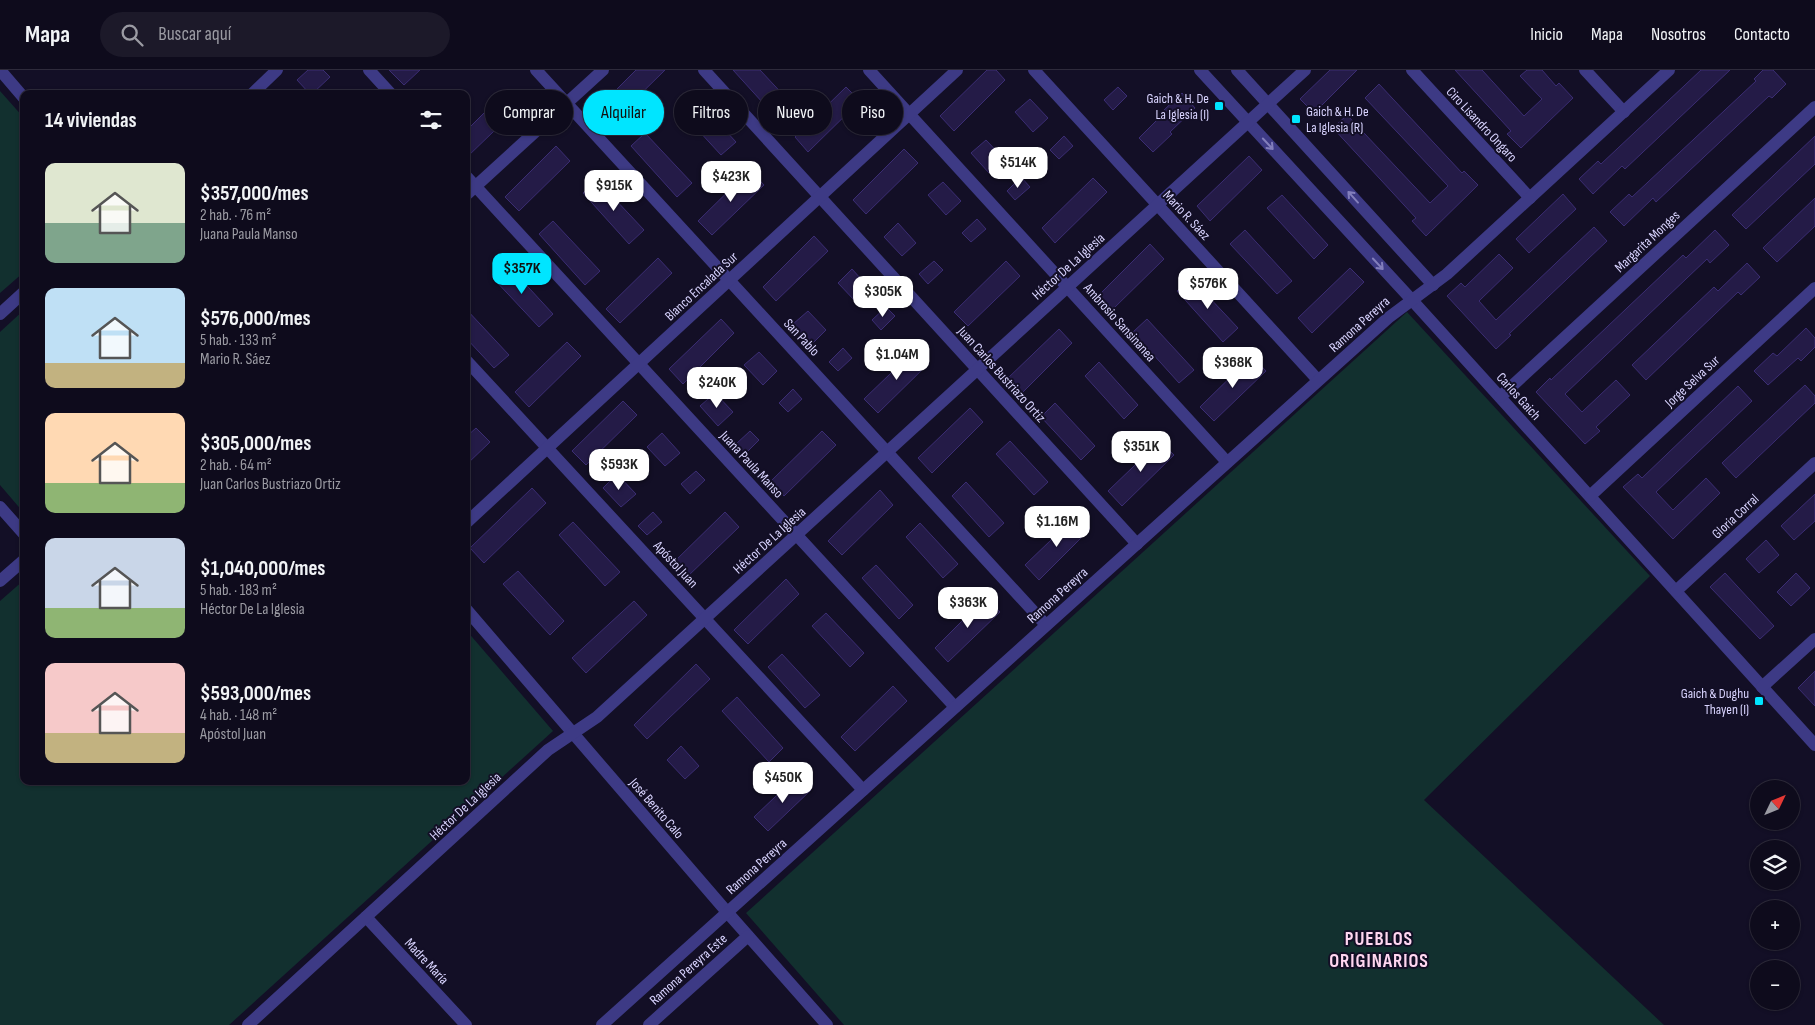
<!DOCTYPE html>
<html lang="es">
<head>
<meta charset="utf-8">
<style>
	body { margin:0; font-family:"Sofia Sans Condensed",sans-serif; background:#1c1929; color:#f1f3f6; height:100vh; display:flex; flex-direction:column; font-size:19px; white-space:nowrap }
	* { box-sizing:border-box; margin:0 }
	p { font-size:16px; color:#9b9ba3 }
	.icon { flex:none; width:28px; height:28px; fill:none; stroke:currentColor; stroke-width:2; stroke-linecap:round; stroke-linejoin:round }
	.map { position:relative; flex:1; overflow:hidden }
	.panel { position:absolute; left:20px; top:20px; width:450px; height:695px; display:flex; flex-direction:column; background:#0e0b1c; border-radius:10px; box-shadow:0 1px 4px #0004,0 0 0 1px #2e2b3b }
	.panel>* { flex:none }
	.banner { position:absolute; left:485px; top:20px; width:475px; height:45px; display:flex; gap:10px }
	.needle { width:32px; rotate:47deg }
	.tools { position:absolute; left:1750px; top:710px; display:grid; gap:10px }
	.tools a { display:grid; place-items:center; width:50px; height:50px; border-radius:50%; background:#0e0b1c; box-shadow:0 1px 4px #0004,0 0 0 1px #2e2b3b; font-size:25px }
	.price { position:absolute; translate:-50% -42px; padding:0 11px; border-radius:10px; background:#fff; color:#222; font-size:16px; line-height:32px; filter:drop-shadow(0 1px 2px #0008) }
	.price::after { content:''; position:absolute; left:50%; top:30px; width:15px; height:11px; margin-left:-8px; background:inherit; clip-path:polygon(0 0,100% 0,50% 100%) }
	.price.on { background:#00e5ff; color:#111 }
	ul { padding:0; list-style:none }
	li { display:flex; align-items:center; gap:15px; height:125px; padding:0 25px }
	li span { display:grid; place-items:center; flex:none; width:140px; height:100px; border-radius:10px; color:#555 }
	li>.icon { margin-inline-start:auto }
	span .icon { width:60px; height:60px; fill:#fffc; stroke-width:1 }
	li b { font-size:21px }
	h2 { display:flex; justify-content:space-between; align-items:center; height:60px; padding:0 25px; font-size:21px }
	.tag { padding:0 18px; border-radius:22px; background:#0e0b1c; box-shadow:0 1px 4px #0004,0 0 0 1px #2e2b3b; font-size:18px; line-height:45px }
	.tag.on { background:#00e5ff; color:#111 }
	header { display:flex; align-items:center; gap:30px; box-sizing:border-box; height:70px; padding:0 25px; background:#0e0b1c; border-bottom:1px solid #2e2b3b }
	header strong { font-size:24px }
	nav { display:flex; gap:28px; margin-inline-start:auto; font-size:18px }
	.search { width:350px; height:45px; background:#1c1929; display:flex; align-items:center; gap:12px; box-sizing:border-box; padding:0 18px; border-radius:28px; color:#9b9ba3; font-size:19px }
	.map>svg:first-child { display:block }
</style>
</head>
<body>
<header>
<strong>Mapa</strong>
<div class="search"><svg class="icon" aria-label="search" viewBox="0 0 24 24"><circle cx="10" cy="10" r="6"/><path d="M15 15l6 6"/></svg>Buscar aquí</div>
<nav><a>Inicio</a><a>Mapa</a><a>Nosotros</a><a>Contacto</a></nav>
</header>
<div class="map">
<svg width="1815" height="955" viewBox="0 0 1815 955">
	<rect width="100%" height="100%" fill="#130f26"/>
	<g fill="#12302f">
		<path d="M0 21 24 48V202L0 223Z"/>
		<path d="M24 240V443L0 415V262Z"/>
		<path d="M1407 242 1650 506 1424 730 1664 955H844L746 843Z"/>
		<path d="M24 510V711H466V560L553 661 229 955H0V531Z"/>
	</g>
	<g fill="#241b47" stroke="#3b2d73">
		<path d="M308 0H323L330 7 312 24H310L297 10Z"/>
		<path d="M389 0H420L404 15Z"/>
		<path d="M636 0H665L611 53 597 39Z"/>
		<path d="M733 0H760L788 30 773 44Z"/>
		<path d="M987 0H996L1005 10 954 61 940 46Z"/>
		<path d="M1330 0H1357L1314 43 1300 29Z"/>
		<path d="M1455 0H1482L1524 46 1542 29 1520 6 1527 0H1542L1556 16 1559 13 1573 28 1521 78 1507 64 1511 61Z"/>
		<path d="M1701 0H1730L1625 99 1622 96 1593 124 1579 109 1598 91 1601 94Z"/>
		<path d="M1763 0H1773L1786 14 1772 28 1769 26 1656 132 1653 128 1624 156 1610 142 1629 124 1632 127 1756 11 1754 9Z"/>
		<path d="M1379 14 1462 103 1464 101 1478 115 1426 166 1412 151 1416 148 1333 58 1347 45 1430 133 1448 116 1365 28Z"/>
		<path d="M846 17 860 31 808 82 795 67Z"/>
		<path d="M1118 17 1127 26 1113 40 1104 30Z"/>
		<path d="M507 20 521 35 466 88V61Z"/>
		<path d="M689 21 736 72 721 85 675 35Z"/>
		<path d="M1182 23 1195 38 1170 62 1172 64 1153 82 1139 68 1164 43 1163 41Z"/>
		<path d="M1030 29 1048 48 1033 62 1015 42Z"/>
		<path d="M645 63 692 113 677 127 631 76Z"/>
		<path d="M1064 66 1073 76 1059 89 1050 80Z"/>
		<path d="M1815 66V94L1746 159 1732 145Z"/>
		<path d="M986 70 1004 89 989 103 971 83Z"/>
		<path d="M556 76 570 91 519 141 505 127Z"/>
		<path d="M904 79 918 93 866 144 853 130Z"/>
		<path d="M1249 86 1262 100 1210 151 1197 136Z"/>
		<path d="M750 100 764 115 712 165 698 151Z"/>
		<path d="M1021 107 1030 117 1015 130 1007 121Z"/>
		<path d="M1093 108 1107 122 1055 173 1042 158Z"/>
		<path d="M597 110 644 160 629 174 583 123Z"/>
		<path d="M943 112 961 131 946 145 928 125Z"/>
		<path d="M1563 124 1576 139 1529 183 1516 169Z"/>
		<path d="M1282 125 1328 175 1314 189 1267 138Z"/>
		<path d="M1815 128V156L1777 192 1763 178Z"/>
		<path d="M977 149 986 159 971 172 962 163Z"/>
		<path d="M553 151 600 201 585 215 539 164Z"/>
		<path d="M898 153 916 173 902 186 884 167Z"/>
		<path d="M1594 157 1607 171 1509 264 1511 265 1496 279 1447 226 1461 213 1465 217 1499 184 1513 198 1479 231 1496 250Z"/>
		<path d="M1245 160 1292 211 1277 224 1230 174Z"/>
		<path d="M1715 160 1729 175 1710 193 1707 189 1565 324 1582 342 1616 310 1630 325 1596 357 1600 361 1585 374 1536 322 1550 308 1551 310 1683 185 1686 188Z"/>
		<path d="M814 166 828 181 776 231 763 217Z"/>
		<path d="M1150 174 1164 189 1113 239 1099 225Z"/>
		<path d="M658 188 672 203 620 253 606 239Z"/>
		<path d="M934 191 943 200 928 214 919 204Z"/>
		<path d="M1006 191 1020 206 968 256 954 242Z"/>
		<path d="M506 193 553 244 539 257 492 207Z"/>
		<path d="M1747 193 1760 207 1741 225 1738 222 1646 310 1632 295 1714 217 1718 221Z"/>
		<path d="M1350 198 1364 212 1312 263 1298 248Z"/>
		<path d="M852 199 870 219 856 232 838 213Z"/>
		<path d="M1191 208 1238 258 1223 272 1177 221Z"/>
		<path d="M886 237 895 246 881 260 872 250Z"/>
		<path d="M466 239 509 285 494 298 466 268Z"/>
		<path d="M808 241 826 260 812 274 793 254Z"/>
		<path d="M721 249 734 263 683 314 669 299Z"/>
		<path d="M1147 249 1194 300 1179 313 1133 262Z"/>
		<path d="M1806 258 1815 268V277L1801 291 1798 288 1768 315 1754 301 1773 283 1777 286Z"/>
		<path d="M1059 259 1072 273 1021 324 1007 309Z"/>
		<path d="M567 272 581 286 529 337 515 322Z"/>
		<path d="M843 278 852 288 838 301 829 292Z"/>
		<path d="M916 279 929 293 878 343 864 329Z"/>
		<path d="M759 282 777 301 763 315 744 295Z"/>
		<path d="M1252 286 1266 301 1214 351 1200 337Z"/>
		<path d="M1099 292 1138 335 1124 349 1085 306Z"/>
		<path d="M1805 315 1815 326V333L1736 408 1722 393Z"/>
		<path d="M1738 316 1752 331 1656 422 1673 440 1706 408 1720 423 1673 469 1623 417 1638 404 1642 408Z"/>
		<path d="M793 319 802 329 788 342 779 333Z"/>
		<path d="M715 323 733 342 718 356 700 336Z"/>
		<path d="M623 331 637 345 586 395 572 381Z"/>
		<path d="M1055 333 1095 376 1081 390 1041 347Z"/>
		<path d="M970 338 983 352 932 403 918 388Z"/>
		<path d="M476 358 490 372 466 395V367Z"/>
		<path d="M750 361 759 370 745 384 736 374Z"/>
		<path d="M822 361 836 375 784 426 771 411Z"/>
		<path d="M662 363 680 383 665 396 647 377Z"/>
		<path d="M1010 371 1048 412 1034 425 996 384Z"/>
		<path d="M1160 371 1174 385 1122 436 1108 421Z"/>
		<path d="M696 401 705 410 690 424 681 414Z"/>
		<path d="M617 404 636 424 621 437 603 418Z"/>
		<path d="M966 412 1004 453 989 467 952 426Z"/>
		<path d="M532 418 546 433 484 493 470 478Z"/>
		<path d="M880 420 893 435 842 485 828 471Z"/>
		<path d="M1815 424V451L1794 470 1781 456Z"/>
		<path d="M653 442 662 452 647 465 638 456Z"/>
		<path d="M725 442 739 457 687 507 673 493Z"/>
		<path d="M1077 445 1090 459 1039 510 1025 495Z"/>
		<path d="M573 452 620 502 605 516 559 465Z"/>
		<path d="M920 453 958 494 943 508 906 467Z"/>
		<path d="M1766 470 1779 485 1759 503 1746 489Z"/>
		<path d="M876 495 913 535 899 549 862 508Z"/>
		<path d="M518 501 564 551 550 565 503 514Z"/>
		<path d="M1725 503 1774 556 1760 569 1710 517Z"/>
		<path d="M1796 503 1810 518 1791 536 1777 522Z"/>
		<path d="M786 509 799 524 748 574 734 560Z"/>
		<path d="M986 527 1000 542 948 592 935 578Z"/>
		<path d="M634 531 647 545 586 603 572 588Z"/>
		<path d="M826 543 864 583 850 597 812 556Z"/>
		<path d="M782 584 820 625 805 638 768 597Z"/>
		<path d="M696 594 710 609 647 669 634 655Z"/>
		<path d="M1815 601V636L1798 618Z"/>
		<path d="M893 616 907 631 855 681 841 667Z"/>
		<path d="M737 627 783 678 769 692 722 641Z"/>
		<path d="M681 676 699 696 685 709 667 690Z"/>
		<path d="M797 706 811 720 768 761 754 747Z"/>
	</g>
	<g fill="none" stroke-linecap="round" stroke-linejoin="round">
		<g stroke="#3d3a85" stroke-width="12">
			<path d="M0 0 24 28"/>
			<path d="M369 0 391 24"/>
			<path d="M536 0 1046 555"/>
			<path d="M704 0 1137 474"/>
			<path d="M869 0 1227 392"/>
			<path d="M1034 0 1318 310"/>
			<path d="M1200 0 1411 229 1815 675"/>
			<path d="M1237 0 1433 215"/>
			<path d="M1412 0 1530 128"/>
			<path d="M1585 0 1624 42"/>
			<path d="M252 24 277 0"/>
			<path d="M466 106 955 637"/>
			<path d="M466 125 603 0"/>
			<path d="M0 244 24 222"/>
			<path d="M466 290 863 720"/>
			<path d="M1500 327 1815 37"/>
			<path d="M1590 426 1815 218"/>
			<path d="M0 437 24 464"/>
			<path d="M466 453 957 0"/>
			<path d="M0 511 24 490"/>
			<path d="M1676 521 1815 393"/>
			<path d="M466 539 727 842 827 955"/>
			<path d="M1762 617 1815 569"/>
			<path d="M366 847 466 955"/>
			<path d="M248 955 548 680 597 647 1305 0"/>
			<path d="M602 955 1388 248 1447 204 1669 0"/>
			<path d="M649 955 748 866"/>
		</g>
	</g>
	<defs><path id="oneway-shaft" d="M-6 0H5M1.5-3L5.5 0L1.5 3" fill="none" stroke-width="1.6" stroke-linecap="round" stroke-linejoin="round" transform="scale(1.25)"/></defs>
	<g stroke="#837fbc">
		<use href="#oneway-shaft" transform="translate(1268 74) rotate(47)"/>
		<use href="#oneway-shaft" transform="translate(1353 127) rotate(-132)"/>
		<use href="#oneway-shaft" transform="translate(1378 194) rotate(47)"/>
	</g>
	<g fill="#00e5ff" stroke="#130f26" stroke-width="2">
		<rect x="1214" y="31" width="10" height="10" rx="2.5"/>
		<rect x="1291" y="44" width="10" height="10" rx="2.5"/>
		<rect x="1754" y="626" width="10" height="10" rx="2.5"/>
	</g>
	<g text-anchor="middle" stroke-width="4" stroke-linejoin="round" paint-order="stroke">
		<g font-size="14" fill="#d9d4ff" stroke="#130f26" text-anchor="end">
			<text x="1209" y="33">Gaich &amp; H. De<tspan x="1209" dy="16">La Iglesia (I)</tspan></text>
			<text x="1306" y="46" text-anchor="start">Gaich &amp; H. De<tspan x="1306" dy="16">La Iglesia (R)</tspan></text>
			<text x="1749" y="628">Gaich &amp; Dughu<tspan x="1749" dy="16">Thayen (I)</tspan></text>
		</g>
		<g font-size="14" fill="#d9d4ff" stroke="#130f26">
			<text transform="translate(1482 54) rotate(47)" y="5">Ciro Lisandro Ongaro</text>
			<text transform="translate(1187 145) rotate(47)" y="5">Mario R. Sáez</text>
			<text transform="translate(1647 171) rotate(-43)" y="5">Margarita Monges</text>
			<text transform="translate(1068 196) rotate(-42)" y="5">Héctor De La Iglesia</text>
			<text transform="translate(701 216) rotate(-43)" y="5">Blanco Encalada Sur</text>
			<text transform="translate(1120 252) rotate(48)" y="5">Ambrosio Sansinanea</text>
			<text transform="translate(1359 254) rotate(-42)" y="5">Ramona Pereyra</text>
			<text transform="translate(802 267) rotate(47)" y="5">San Pablo</text>
			<text transform="translate(1002 304) rotate(48)" y="5">Juan Carlos Bustriazo Ortiz</text>
			<text transform="translate(1692 311) rotate(-43)" y="5">Jorge Selva Sur</text>
			<text transform="translate(1519 326) rotate(48)" y="5">Carlos Gaich</text>
			<text transform="translate(752 394) rotate(47)" y="5">Juana Paula Manso</text>
			<text transform="translate(1735 446) rotate(-43)" y="5">Gloria Corral</text>
			<text transform="translate(769 470) rotate(-42)" y="5">Héctor De La Iglesia</text>
			<text transform="translate(676 494) rotate(47)" y="5">Apóstol Juan</text>
			<text transform="translate(1057 525) rotate(-42)" y="5">Ramona Pereyra</text>
			<text transform="translate(465 736) rotate(-43)" y="5">Héctor De La Iglesia</text>
			<text transform="translate(657 738) rotate(49)" y="5">José Benito Calo</text>
			<text transform="translate(756 796) rotate(-42)" y="5">Ramona Pereyra</text>
			<text transform="translate(427 891) rotate(47)" y="5">Madre María</text>
			<text transform="translate(688 899) rotate(-42)" y="5">Ramona Pereyra Este</text>
		</g>
		<g font-size="19" font-weight="bold" letter-spacing="1" fill="#ffd6f0" stroke="#130f26">
			<text x="1379" y="875">PUEBLOS<tspan x="1379" dy="22">ORIGINARIOS</tspan></text>
		</g>
	</g>
</svg>
<div class="tools">
<a><svg class="needle" viewBox="-14 -14 28 28"><path d="M0-13l5 13h-10z" fill="#e53935"/><path d="M0 13l5-13h-10z" fill="#9b9ba3"/></svg></a>
<a><svg class="icon" aria-label="layers" viewBox="0 0 24 24"><path d="M12 4l9 5-9 5-9-5zM3 14l9 5 9-5"/></svg></a>
<a>+</a>
<a>−</a>
</div>
<b class="price" style="left:1018px;top:119px">$514K</b>
<b class="price" style="left:731px;top:133px">$423K</b>
<b class="price" style="left:614px;top:142px">$915K</b>
<b class="price on" style="left:522px;top:225px">$357K</b>
<b class="price" style="left:1208px;top:240px">$576K</b>
<b class="price" style="left:883px;top:248px">$305K</b>
<b class="price" style="left:897px;top:311px">$1.04M</b>
<b class="price" style="left:1233px;top:319px">$368K</b>
<b class="price" style="left:717px;top:339px">$240K</b>
<b class="price" style="left:1141px;top:403px">$351K</b>
<b class="price" style="left:619px;top:421px">$593K</b>
<b class="price" style="left:1057px;top:478px">$1.16M</b>
<b class="price" style="left:968px;top:559px">$363K</b>
<b class="price" style="left:783px;top:734px">$450K</b>
<div class="banner">
<a class="tag">Comprar</a>
<a class="tag on">Alquilar</a>
<a class="tag">Filtros</a>
<a class="tag">Nuevo</a>
<a class="tag">Piso</a>
</div>
<section class="panel">
<h2>14 viviendas<svg class="icon" aria-label="filters" viewBox="0 0 24 24"><path d="M4 7h16M4 17h16"/><circle cx="9" cy="7" r="2"/><circle cx="15" cy="17" r="2"/></svg></h2>
<ul>
<li><span style="background:linear-gradient(#dfe7d0 60%,#7fa58c 0)"><svg class="icon" aria-label="home" viewBox="0 0 24 24"><path d="M3 11l9-7 9 7M6 9v11h12V9"/></svg></span><div><b>$357,000/mes</b><p>2 hab. · 76 m²</p><p>Juana Paula Manso</p></div></li>
<li><span style="background:linear-gradient(#bfe0f5 75%,#c2b280 0)"><svg class="icon" aria-label="home" viewBox="0 0 24 24"><path d="M3 11l9-7 9 7M6 9v11h12V9"/></svg></span><div><b>$576,000/mes</b><p>5 hab. · 133 m²</p><p>Mario R. Sáez</p></div></li>
<li><span style="background:linear-gradient(#ffd9b3 70%,#8fb573 0)"><svg class="icon" aria-label="home" viewBox="0 0 24 24"><path d="M3 11l9-7 9 7M6 9v11h12V9"/></svg></span><div><b>$305,000/mes</b><p>2 hab. · 64 m²</p><p>Juan Carlos Bustriazo Ortiz</p></div></li>
<li><span style="background:linear-gradient(#c9d6e8 70%,#8fb573 0)"><svg class="icon" aria-label="home" viewBox="0 0 24 24"><path d="M3 11l9-7 9 7M6 9v11h12V9"/></svg></span><div><b>$1,040,000/mes</b><p>5 hab. · 183 m²</p><p>Héctor De La Iglesia</p></div></li>
<li><span style="background:linear-gradient(#f6c9c9 70%,#c2b280 0)"><svg class="icon" aria-label="home" viewBox="0 0 24 24"><path d="M3 11l9-7 9 7M6 9v11h12V9"/></svg></span><div><b>$593,000/mes</b><p>4 hab. · 148 m²</p><p>Apóstol Juan</p></div></li>
</ul>
</section>
</div>
</body>
</html>
